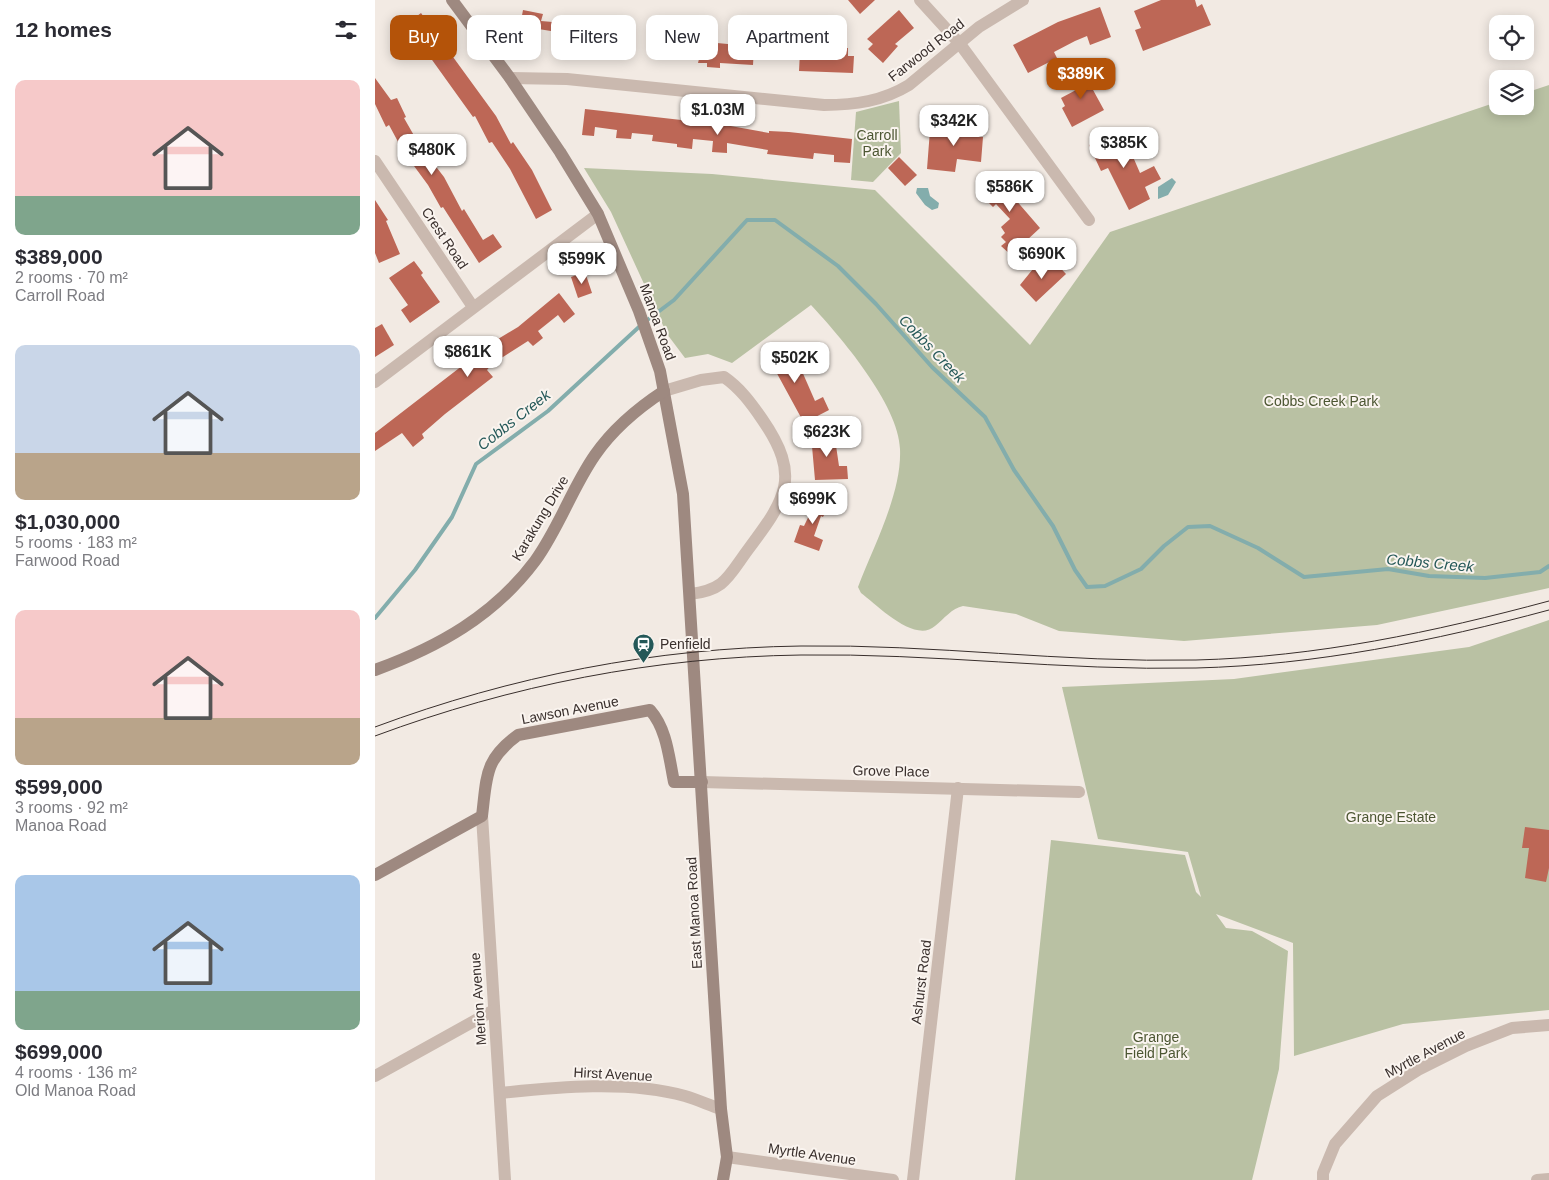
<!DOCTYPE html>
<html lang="en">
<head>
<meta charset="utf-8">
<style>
	body { margin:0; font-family:Arial,sans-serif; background:#f2f2f3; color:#2b2b33; height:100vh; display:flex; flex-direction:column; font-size:19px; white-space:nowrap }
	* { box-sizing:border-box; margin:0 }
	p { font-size:16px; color:#7c7c81 }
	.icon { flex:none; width:28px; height:28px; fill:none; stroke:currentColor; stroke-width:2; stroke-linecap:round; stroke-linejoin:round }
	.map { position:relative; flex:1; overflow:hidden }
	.sheet { display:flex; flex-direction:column; background:#fff; width:375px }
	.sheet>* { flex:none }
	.hud { position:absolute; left:15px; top:15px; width:475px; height:45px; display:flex; gap:10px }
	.buttons { position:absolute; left:1114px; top:15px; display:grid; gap:10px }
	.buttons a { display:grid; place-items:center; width:45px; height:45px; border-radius:10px; background:#fff; box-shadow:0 2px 12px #0003; font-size:25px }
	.price { position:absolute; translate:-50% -42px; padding:0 11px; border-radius:10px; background:#fff; color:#222; font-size:16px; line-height:32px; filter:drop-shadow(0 1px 2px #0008) }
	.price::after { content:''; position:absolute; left:50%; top:30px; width:15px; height:11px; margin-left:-8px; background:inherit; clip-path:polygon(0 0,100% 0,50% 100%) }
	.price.selected { background:#b45309; color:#fff }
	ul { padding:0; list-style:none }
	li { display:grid; align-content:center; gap:10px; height:265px; padding:0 15px }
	li span { display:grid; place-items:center; height:155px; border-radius:10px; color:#555 }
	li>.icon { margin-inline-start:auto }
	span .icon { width:90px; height:90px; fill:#fffc; stroke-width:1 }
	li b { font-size:21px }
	h2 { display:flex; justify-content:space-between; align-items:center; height:60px; padding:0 15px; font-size:21px }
	.tag { padding:0 18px; border-radius:10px; background:#fff; box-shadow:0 2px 12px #0003; font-size:18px; line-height:45px }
	.tag.selected { background:#b45309; color:#fff }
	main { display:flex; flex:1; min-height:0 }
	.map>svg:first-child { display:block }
</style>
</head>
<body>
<main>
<section class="sheet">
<h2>12 homes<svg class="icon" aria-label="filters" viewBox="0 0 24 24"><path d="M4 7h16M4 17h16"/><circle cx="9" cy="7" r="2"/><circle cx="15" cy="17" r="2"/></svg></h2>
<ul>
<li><span style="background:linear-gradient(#f6c9c9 75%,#7fa58c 0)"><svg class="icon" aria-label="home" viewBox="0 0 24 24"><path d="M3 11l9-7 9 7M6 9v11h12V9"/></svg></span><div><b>$389,000</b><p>2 rooms · 70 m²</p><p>Carroll Road</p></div></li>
<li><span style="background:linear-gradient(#c9d6e8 70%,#b9a48a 0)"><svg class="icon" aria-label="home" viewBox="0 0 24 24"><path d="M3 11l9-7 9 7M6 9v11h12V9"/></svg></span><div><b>$1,030,000</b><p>5 rooms · 183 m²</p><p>Farwood Road</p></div></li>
<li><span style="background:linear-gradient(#f6c9c9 70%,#b9a48a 0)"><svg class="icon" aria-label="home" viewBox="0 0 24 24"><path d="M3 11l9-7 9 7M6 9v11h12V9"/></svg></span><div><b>$599,000</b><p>3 rooms · 92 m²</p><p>Manoa Road</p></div></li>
<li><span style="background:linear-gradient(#a9c7e8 75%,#7fa58c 0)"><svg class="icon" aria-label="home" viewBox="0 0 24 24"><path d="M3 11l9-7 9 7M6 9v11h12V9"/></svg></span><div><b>$699,000</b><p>4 rooms · 136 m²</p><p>Old Manoa Road</p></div></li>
</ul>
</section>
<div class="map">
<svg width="1174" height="1180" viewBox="0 0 1174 1180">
	<rect width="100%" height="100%" fill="#f2eae3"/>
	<g fill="#b9c1a3">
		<path d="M1174 85V588L1002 625 809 641 684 631 641 614 588 606C577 608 569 619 560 626 540 644 502 605 486 593L483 587C499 545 527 493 525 449 524 405 465 336 436 305L357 363 333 354 310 358 292 334 236 212 209 168 337 174 500 190 655 345 735 232 1122 102V106H1150V93Z"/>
		<path d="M524 101 526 153 498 182 476 180 481 112Z"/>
		<path d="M1174 620V1010L1028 1024 919 1056 918 943 841 914 851 928 877 931 913 951 904 1069 877 1180H640L676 840 810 855 821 892 826 897 813 852 723 839 687 687 859 679 1094 647Z"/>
	</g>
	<g fill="#83adac">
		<path d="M797 178 801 182 793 195 783 199V187Z"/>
		<path d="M542 188H553L555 196 564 203 563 208 557 210 550 205 541 193Z"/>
	</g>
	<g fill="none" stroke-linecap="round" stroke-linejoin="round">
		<g stroke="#83adac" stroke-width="4">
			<path d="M271 321 299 300 372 220H400L463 266 501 304 557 367 610 417 639 470 678 526 700 570 712 587 730 586 766 569 789 546 813 527 835 526 883 548 929 577 1013 569 1054 576 1110 578 1165 572 1174 566"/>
			<path d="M0 618 40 570 77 517 101 464 173 411 265 326"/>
		</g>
	</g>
	<g fill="#bd6756">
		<path d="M473 0H500L485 14Z"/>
		<path d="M786 0H820L822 7 827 4 836 25 768 51 760 30 766 28 759 11Z"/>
		<path d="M725 7 736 37 715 45 712 36 700 41 679 52 682 58 653 73 638 45 683 22Z"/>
		<path d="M148 10 168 14 166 21 201 24 199 45 181 43 182 32 145 26Z"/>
		<path d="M524 10 539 28 520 44 523 46 508 63 493 49 498 44 492 39Z"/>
		<path d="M46 13 121 116 136 144 138 142 157 170 177 210 161 219 135 169 117 142 114 143 100 116 98 117 42 39 35 43 25 29Z"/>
		<path d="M223 20 244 22 242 50 221 48Z"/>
		<path d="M295 26 313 28 311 40 363 45 364 28 380 29 378 65 345 63V68L332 67V63H323L324 59 288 56 289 51 278 50 279 33 294 34Z"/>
		<path d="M431 44H447V47L473 48V56H479L478 73 424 71 425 52 431 53Z"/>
		<path d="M706 68 729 110 697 127 687 108 690 106 686 98 701 90 694 75Z"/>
		<path d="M0 78 16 100 22 98 31 117 29 118 45 146 69 177 87 211 89 209 108 240 118 234 127 247 104 263 68 207 66 208 53 185 28 151 14 125 11 127 0 104Z"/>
		<path d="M210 109 350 125 394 133V131L414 132 477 139 475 163 459 162V155L439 153 438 159 392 154 393 150 352 143V153L337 152 338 141 318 139 317 149 302 147V144L277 141 278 135 257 133 256 139 241 138 242 130 220 127 219 136 207 135Z"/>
		<path d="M578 116H595L596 136 608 137 606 162 582 159 580 172 552 169 555 130 582 135Z"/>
		<path d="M746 129 765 173 779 166 786 179 770 187 775 199 754 210 733 168 726 171 714 145Z"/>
		<path d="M524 157 542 175 530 186 513 168Z"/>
		<path d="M625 172 643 195 639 198 665 228 636 255 626 246 631 242 626 237 630 233 626 227 635 219 621 204 618 207 603 192Z"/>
		<path d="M0 200 13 220 11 221 25 254 4 263 0 253Z"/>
		<path d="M678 260 691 274 661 302 645 285 662 264 667 270Z"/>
		<path d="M39 261 48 273 46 275 65 302 35 323 26 310 33 305 14 278Z"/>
		<path d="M210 272 217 293 203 298 196 277Z"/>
		<path d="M184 293 200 314 189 323 183 315 163 331 168 338 158 346 153 341 117 364 112 370 118 377 70 414 47 434 49 438 38 447 27 433 0 451V433L118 342 143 327Z"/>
		<path d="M7 324 19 345 0 357V328Z"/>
		<path d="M408 344 426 369 440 401 448 397 454 410 429 423 399 368 395 370 387 358Z"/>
		<path d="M459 432 464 466H472L473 479 440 480 436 435Z"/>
		<path d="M444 495 456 501 448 517 446 516 439 536 448 540 444 551 419 542 425 525 429 526Z"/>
		<path d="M1150 827 1174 830V868L1171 882 1150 878 1154 848H1147Z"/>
	</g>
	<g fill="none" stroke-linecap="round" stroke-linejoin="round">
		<g stroke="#cab9af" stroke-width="12">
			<path d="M545 0 585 44 714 220"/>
			<path d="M135 78 192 79 449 105C480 105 508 101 534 85L604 27 648 0"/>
			<path d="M0 161 98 307"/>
			<path d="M0 382 223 214"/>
			<path d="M289 391 326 380 349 377C365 388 376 403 387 419 427 477 411 499 372 551 353 577 350 590 315 594"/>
			<path d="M327 782 704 792"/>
			<path d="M107 816 130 1180"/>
			<path d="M0 1076 119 1010"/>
			<path d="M125 1093C182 1087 254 1080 310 1096 323 1100 334 1105 346 1109"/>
			<path d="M352 1157 518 1180"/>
			<path d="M538 1180 583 788"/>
			<path d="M948 1180V1173L960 1144 1002 1096 1043 1070 1091 1046 1137 1028 1174 1025"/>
			<path d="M1162 1180 1174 1179"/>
		</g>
		<g stroke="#9e8980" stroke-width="12">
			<path d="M77 0 135 78 185 152 223 214 264 311 285 371 308 494 346 1109 352 1157 348 1180"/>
			<path d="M0 670C63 647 119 616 160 561 184 528 197 488 220 455 238 429 263 408 289 391"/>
			<path d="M0 875 107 816C112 776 109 760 143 735L275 710C292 729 294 758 299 782H327"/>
		</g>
		<g stroke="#392f2c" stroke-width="1">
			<path d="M0 727C137 676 280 648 426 646 558 644 689 663 821 660 941 657 1059 632 1174 601"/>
			<path d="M0 736C137 685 280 657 426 655 558 653 689 671 821 668 941 665 1059 641 1174 610"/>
		</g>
	</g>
	<defs>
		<symbol id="station-pin" viewBox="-11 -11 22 30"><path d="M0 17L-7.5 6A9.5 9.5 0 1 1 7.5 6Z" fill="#245858" stroke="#faf4ef"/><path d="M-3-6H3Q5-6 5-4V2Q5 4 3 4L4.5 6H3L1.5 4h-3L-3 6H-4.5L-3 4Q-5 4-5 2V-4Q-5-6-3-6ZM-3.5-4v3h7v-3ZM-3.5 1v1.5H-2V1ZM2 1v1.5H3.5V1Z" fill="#fff"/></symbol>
	</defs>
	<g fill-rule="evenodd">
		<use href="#station-pin" x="256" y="632" width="25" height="34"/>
	</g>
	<g text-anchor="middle" stroke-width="4" stroke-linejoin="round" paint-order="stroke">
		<g font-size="14" fill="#392f2c" stroke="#faf4ef">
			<text transform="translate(551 50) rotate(-38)" y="5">Farwood Road</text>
			<text transform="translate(70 238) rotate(56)" y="5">Crest Road</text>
			<text transform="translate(283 322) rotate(70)" y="5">Manoa Road</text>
			<text transform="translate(165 518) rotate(-59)" y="5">Karakung Drive</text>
			<text transform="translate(195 710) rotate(-11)" y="5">Lawson Avenue</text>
			<text transform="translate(516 771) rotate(1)" y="5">Grove Place</text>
			<text transform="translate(319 913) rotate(-93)" y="5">East Manoa Road</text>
			<text transform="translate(546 982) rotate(-83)" y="5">Ashurst Road</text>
			<text transform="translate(103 999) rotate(-94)" y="5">Merion Avenue</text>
			<text transform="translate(1050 1053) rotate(-28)" y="5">Myrtle Avenue</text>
			<text transform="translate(238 1074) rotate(3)" y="5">Hirst Avenue</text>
			<text transform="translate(437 1154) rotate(8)" y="5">Myrtle Avenue</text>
		</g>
		<g font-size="14" fill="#4c5632" stroke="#faf4ef">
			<text x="502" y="140">Carroll<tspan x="502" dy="16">Park</tspan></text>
			<text x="946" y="406">Cobbs Creek Park</text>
			<text x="1016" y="822">Grange Estate</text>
			<text x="781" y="1042">Grange<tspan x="781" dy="16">Field Park</tspan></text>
		</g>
		<g font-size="14" fill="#392f2c" stroke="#faf4ef" text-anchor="start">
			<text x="285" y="649">Penfield</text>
		</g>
		<g font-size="15" font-style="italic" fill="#245858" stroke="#faf4ef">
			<text transform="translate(557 349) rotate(46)" y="5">Cobbs Creek</text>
			<text transform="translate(139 420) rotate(-38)" y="5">Cobbs Creek</text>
			<text transform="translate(1055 563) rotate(5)" y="5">Cobbs Creek</text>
		</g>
	</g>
</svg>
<div class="buttons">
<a><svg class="icon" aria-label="locate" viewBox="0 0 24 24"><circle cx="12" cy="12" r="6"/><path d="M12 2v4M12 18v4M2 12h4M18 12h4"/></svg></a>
<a><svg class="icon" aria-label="layers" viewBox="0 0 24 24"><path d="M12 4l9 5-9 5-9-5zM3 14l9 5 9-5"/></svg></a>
</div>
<b class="price selected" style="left:706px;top:100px">$389K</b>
<b class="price" style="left:343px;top:136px">$1.03M</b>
<b class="price" style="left:579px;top:147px">$342K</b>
<b class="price" style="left:749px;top:169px">$385K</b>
<b class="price" style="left:57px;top:176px">$480K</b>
<b class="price" style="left:635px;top:213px">$586K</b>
<b class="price" style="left:667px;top:280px">$690K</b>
<b class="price" style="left:207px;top:285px">$599K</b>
<b class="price" style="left:93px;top:378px">$861K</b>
<b class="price" style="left:420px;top:384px">$502K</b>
<b class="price" style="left:452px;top:458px">$623K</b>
<b class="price" style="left:438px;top:525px">$699K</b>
<div class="hud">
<a class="tag selected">Buy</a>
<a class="tag">Rent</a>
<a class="tag">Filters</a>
<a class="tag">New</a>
<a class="tag">Apartment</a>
</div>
</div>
</main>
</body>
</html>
